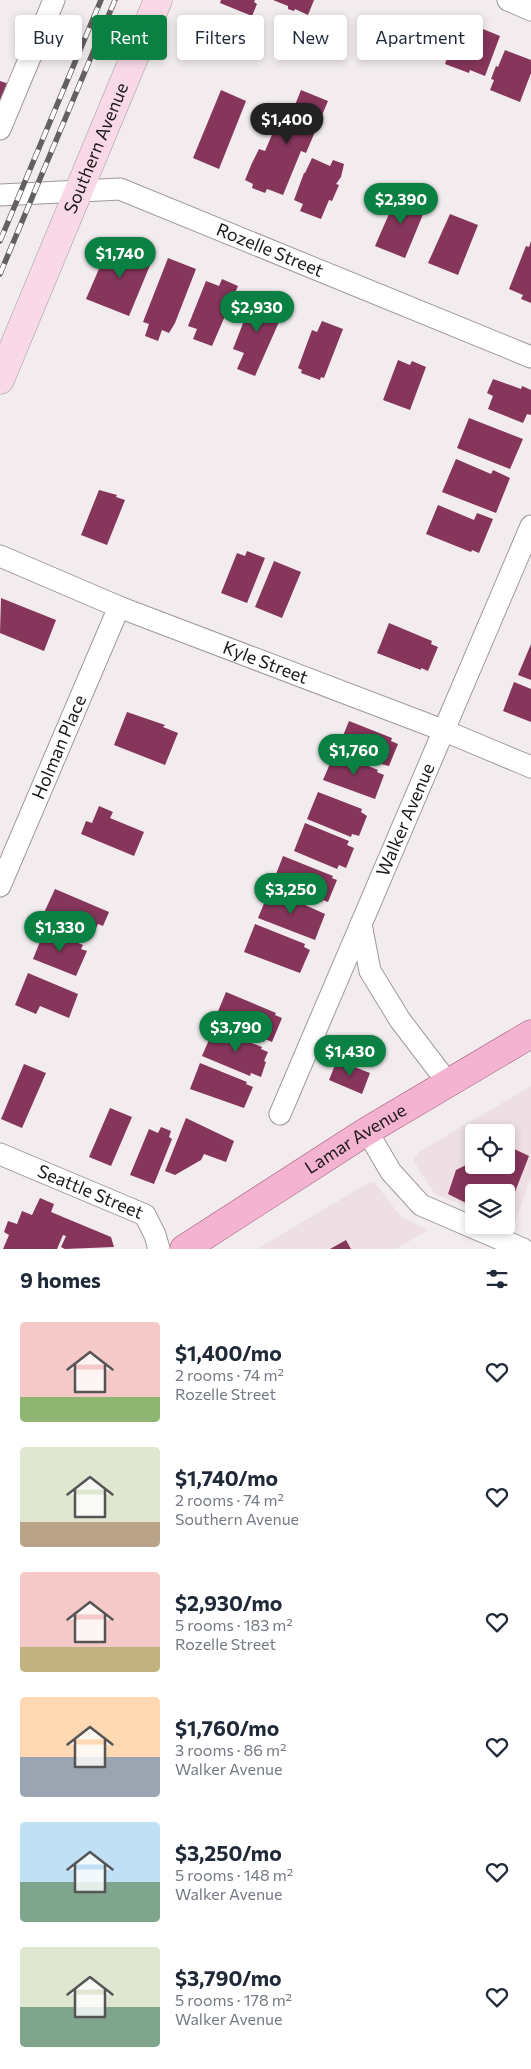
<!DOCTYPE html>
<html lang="en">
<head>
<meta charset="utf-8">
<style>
	body { margin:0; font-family:Commissioner,sans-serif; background:#f6f6f7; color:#1f2937; height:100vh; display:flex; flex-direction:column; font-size:19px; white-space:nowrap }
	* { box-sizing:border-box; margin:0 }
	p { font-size:16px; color:#747a83 }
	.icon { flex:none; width:28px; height:28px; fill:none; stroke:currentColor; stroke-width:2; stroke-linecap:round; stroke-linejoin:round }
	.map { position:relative; height:1249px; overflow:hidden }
	.panel { display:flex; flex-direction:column; background:#fff; flex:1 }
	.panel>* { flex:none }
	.banner { position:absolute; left:15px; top:15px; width:501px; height:45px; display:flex; gap:10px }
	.tools { position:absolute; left:465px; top:1124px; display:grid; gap:10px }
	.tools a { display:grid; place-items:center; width:50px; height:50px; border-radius:5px; background:#fff; box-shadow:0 2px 8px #0003; font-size:25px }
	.price { position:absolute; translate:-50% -42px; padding:0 11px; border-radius:18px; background:#0b8043; color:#fff; font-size:16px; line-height:32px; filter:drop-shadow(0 1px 2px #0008) }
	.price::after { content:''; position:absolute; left:50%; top:30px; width:15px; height:11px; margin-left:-8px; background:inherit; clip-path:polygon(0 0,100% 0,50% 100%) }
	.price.current { background:#222; color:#fff }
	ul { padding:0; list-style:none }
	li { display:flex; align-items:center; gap:15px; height:125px; padding:0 20px }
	li span { display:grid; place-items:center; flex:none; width:140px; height:100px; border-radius:5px; color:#555 }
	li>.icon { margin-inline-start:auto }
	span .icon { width:60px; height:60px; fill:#fffc; stroke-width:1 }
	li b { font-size:21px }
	h2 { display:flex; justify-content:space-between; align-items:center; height:60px; padding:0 20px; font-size:21px }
	.tag { padding:0 18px; border-radius:5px; background:#fff; box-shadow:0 2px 8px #0003; font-size:18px; line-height:45px }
	.tag.current { background:#0b8043; color:#fff }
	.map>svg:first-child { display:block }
</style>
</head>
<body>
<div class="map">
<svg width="531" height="1249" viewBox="0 0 531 1249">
	<rect width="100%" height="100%" fill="#f2ecee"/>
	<g fill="#eddfe4" fill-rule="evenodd">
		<path d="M531 1086V1178L514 1224 506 1221V1192H474V1209L435 1194 413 1160 419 1152ZM474 1132H506V1165H474Z"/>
		<path d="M370 1182 375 1183 401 1217 428 1230 396 1249H257Z"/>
	</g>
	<g fill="#86355b">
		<path d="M221 0H255L254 2 257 4 252 16 220 3Z"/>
		<path d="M273 0H314L308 15 295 9 294 11 288 9V6Z"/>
		<path d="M461 20 500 36 485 76 470 70 469 73 445 64Z"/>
		<path d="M505 50 531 60V73L520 102 490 90 494 80 491 79 496 66 498 67Z"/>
		<path d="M0 81 9 84 0 106Z"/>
		<path d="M221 90 246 101 219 169 193 158Z"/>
		<path d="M301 90 328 101 306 153 301 151 283 195 270 190 267 189 265 193 252 188 253 184 245 180 252 163 259 149 265 151 280 116 289 120Z"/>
		<path d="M312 158 330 166 333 160 344 164 341 177 336 184 339 185 332 201 329 200 321 219 300 211 303 204 294 200 304 173H305Z"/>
		<path d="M399 191 413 197 420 201 418 204 424 207 422 211 424 212 405 258 375 246Z"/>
		<path d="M450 214 478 225 458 275 428 263Z"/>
		<path d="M111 241 153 258 129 316 86 299Z"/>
		<path d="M531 241V303L521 299 523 295 509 289 526 246 529 247Z"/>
		<path d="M168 258 196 269 175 323 169 333 162 330 158 341 145 336 149 324 143 322Z"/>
		<path d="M222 279 238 286 212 346 193 339 197 329 188 326 206 281 219 286Z"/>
		<path d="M260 292 279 300 275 309 283 313 255 376 237 369 244 353 233 349 252 300 256 302Z"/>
		<path d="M322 321 343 329 324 378 321 377 320 380 301 373 302 370 298 368 312 330 317 332Z"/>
		<path d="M398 360 410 365 412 361 426 367 410 410 383 400Z"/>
		<path d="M493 379 521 389 522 386 531 390V415L527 414 523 423 488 409 493 396 487 393Z"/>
		<path d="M469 418 523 439 510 469 457 448Z"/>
		<path d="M456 459 491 474 493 470 510 478 496 513 442 492Z"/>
		<path d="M99 490 117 495 116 497 125 500 107 545 81 535Z"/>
		<path d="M438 505 474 520 477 513 493 519 479 553 472 550 471 552 426 534Z"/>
		<path d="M247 551 265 558 247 603 221 593 237 553 245 556Z"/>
		<path d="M274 561 301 572 282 618 255 607Z"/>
		<path d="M1 598 56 620 44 651 0 633Z"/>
		<path d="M389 623 432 641 431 644 438 647 428 671 421 668V670L377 653Z"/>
		<path d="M531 644V680L518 675Z"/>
		<path d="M514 682 531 689V722L503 711Z"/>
		<path d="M127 712 165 725 163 727 178 733 165 765 114 745Z"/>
		<path d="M349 721 392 738 391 741 398 744 389 766 381 764 380 765 338 748Z"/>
		<path d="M335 752 378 770 377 772 384 775 375 799 323 780Z"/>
		<path d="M318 792 362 809 361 812 367 816 359 836 352 834 351 837 307 819Z"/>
		<path d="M99 806 113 812 110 818 144 832 134 856 81 834 86 821 92 823Z"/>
		<path d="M305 823 349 841 347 845 354 848 346 868 339 865 337 869 294 851Z"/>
		<path d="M283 856 333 876 332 878 337 880 328 902 323 900 322 902 273 882Z"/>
		<path d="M55 889 109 912 103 926 98 924 95 930 87 926 84 934 42 917Z"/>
		<path d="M270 889 325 914 315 940 258 918Z"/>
		<path d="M255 924 305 944 304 947 310 950 300 973 244 952Z"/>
		<path d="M45 929 83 945 81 949 87 951 76 976 33 959Z"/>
		<path d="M28 973 78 994 69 1018 40 1006 36 1014 15 1005Z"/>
		<path d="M226 992 276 1013 275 1015 282 1018 272 1042 265 1039 264 1042 214 1021Z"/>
		<path d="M214 1028 262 1047 261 1049 268 1052 264 1061 266 1062 261 1077 251 1073 250 1076 202 1056Z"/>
		<path d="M337 1060 370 1073 362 1094 329 1080Z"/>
		<path d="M200 1063 247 1082 246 1084 253 1087 244 1108 190 1089Z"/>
		<path d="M24 1064 46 1073 22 1128 1 1119Z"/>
		<path d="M110 1108 132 1117 111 1166 89 1157Z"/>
		<path d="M186 1118 234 1141 226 1162 204 1154 201 1160 175 1175 165 1171Z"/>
		<path d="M161 1127 171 1131 169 1137 172 1139 154 1184 130 1175 149 1129 158 1133Z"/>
		<path d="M510 1147 529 1156 506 1215V1192H474V1207L448 1194 456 1170 474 1161V1165H506V1148Z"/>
		<path d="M40 1198 54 1204 51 1212 111 1237 114 1247 65 1249 61 1247 66 1236 63 1235 57 1249H3L9 1235 4 1232 8 1221 17 1224 22 1211 32 1215Z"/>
		<path d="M346 1240 351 1249H330Z"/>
	</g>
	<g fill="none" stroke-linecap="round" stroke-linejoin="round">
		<defs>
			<g id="street">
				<path d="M508 0 531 10"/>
				<path d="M0 129 54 0"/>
				<path id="s1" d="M0 195 120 189 531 357"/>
				<path id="s2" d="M0 556 119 607 445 731 531 767"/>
				<path id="s3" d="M0 886 119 607"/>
				<path d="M361 924 370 971 400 1020 448 1083"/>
				<path id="s4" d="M280 1114 531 526"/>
				<path d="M367 1131 391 1172 421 1205 523 1249"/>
				<path id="s5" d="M0 1154 145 1215 155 1235 159 1249"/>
			</g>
			<g id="secondary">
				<path id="s6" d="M0 380 158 0"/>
			</g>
			<g id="primary">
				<path id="s7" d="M184 1249 367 1131 531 1034"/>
			</g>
		</defs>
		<use href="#street" stroke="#9f999b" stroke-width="23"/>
		<use href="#secondary" stroke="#9f999b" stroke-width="29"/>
		<use href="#primary" stroke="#a35c7b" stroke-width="29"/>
		<use href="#street" stroke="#fff" stroke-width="21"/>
		<use href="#secondary" stroke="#f9d9e7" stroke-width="28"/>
		<use href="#primary" stroke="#f4b3d0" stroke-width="28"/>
		<defs>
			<g id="rail">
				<path d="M0 241 101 0"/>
				<path d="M0 274 115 0"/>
			</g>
		</defs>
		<use href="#rail" stroke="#646061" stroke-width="5.5"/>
		<use href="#rail" stroke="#fff" stroke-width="4" stroke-dasharray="11" stroke-linecap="butt"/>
	</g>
	<g text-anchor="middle" stroke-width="5" stroke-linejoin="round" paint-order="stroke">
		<g font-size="18" fill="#1b1919" stroke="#fff">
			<text dy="6" stroke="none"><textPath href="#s6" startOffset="251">Southern Avenue</textPath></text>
			<text dy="6" stroke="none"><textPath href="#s1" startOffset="282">Rozelle Street</textPath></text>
			<text dy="6" stroke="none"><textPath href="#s2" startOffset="286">Kyle Street</textPath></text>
			<text dy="6" stroke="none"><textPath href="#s3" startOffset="151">Holman Place</textPath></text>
			<text dy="6" stroke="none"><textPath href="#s4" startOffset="320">Walker Avenue</textPath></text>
			<text dy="6" stroke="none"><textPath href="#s7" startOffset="204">Lamar Avenue</textPath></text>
			<text dy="6" stroke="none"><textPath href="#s5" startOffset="98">Seattle Street</textPath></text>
		</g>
	</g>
</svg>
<div class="tools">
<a><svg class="icon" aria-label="locate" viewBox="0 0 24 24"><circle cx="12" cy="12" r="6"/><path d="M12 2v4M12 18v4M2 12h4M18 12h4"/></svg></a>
<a><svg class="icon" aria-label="layers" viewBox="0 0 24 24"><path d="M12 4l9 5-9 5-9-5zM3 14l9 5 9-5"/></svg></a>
</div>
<b class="price current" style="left:287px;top:145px">$1,400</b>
<b class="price" style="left:401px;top:225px">$2,390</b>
<b class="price" style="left:120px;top:279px">$1,740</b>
<b class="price" style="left:257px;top:333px">$2,930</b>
<b class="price" style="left:354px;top:776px">$1,760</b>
<b class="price" style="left:291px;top:915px">$3,250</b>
<b class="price" style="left:60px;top:953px">$1,330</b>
<b class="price" style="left:236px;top:1053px">$3,790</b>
<b class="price" style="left:350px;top:1077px">$1,430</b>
<div class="banner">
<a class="tag">Buy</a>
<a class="tag current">Rent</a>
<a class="tag">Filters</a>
<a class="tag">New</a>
<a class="tag">Apartment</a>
</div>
</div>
<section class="panel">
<h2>9 homes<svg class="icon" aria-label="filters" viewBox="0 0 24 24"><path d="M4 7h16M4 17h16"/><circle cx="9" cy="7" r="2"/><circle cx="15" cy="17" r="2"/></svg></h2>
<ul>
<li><span style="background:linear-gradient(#f6c9c9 75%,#8fb573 0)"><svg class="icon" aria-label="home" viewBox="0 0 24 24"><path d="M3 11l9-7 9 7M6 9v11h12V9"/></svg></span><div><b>$1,400/mo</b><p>2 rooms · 74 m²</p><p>Rozelle Street</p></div><svg class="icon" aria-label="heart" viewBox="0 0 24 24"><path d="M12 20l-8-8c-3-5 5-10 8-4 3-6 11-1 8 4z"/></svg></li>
<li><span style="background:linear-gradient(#dfe7d0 75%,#b9a48a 0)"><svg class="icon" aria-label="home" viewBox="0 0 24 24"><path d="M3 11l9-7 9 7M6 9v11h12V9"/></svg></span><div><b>$1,740/mo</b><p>2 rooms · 74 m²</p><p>Southern Avenue</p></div><svg class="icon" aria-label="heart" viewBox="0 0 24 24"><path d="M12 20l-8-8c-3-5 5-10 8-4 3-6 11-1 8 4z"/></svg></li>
<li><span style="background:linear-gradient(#f6c9c9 75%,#c2b280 0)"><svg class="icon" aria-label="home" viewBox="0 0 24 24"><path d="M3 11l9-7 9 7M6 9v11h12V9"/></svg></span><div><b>$2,930/mo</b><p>5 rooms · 183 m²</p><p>Rozelle Street</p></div><svg class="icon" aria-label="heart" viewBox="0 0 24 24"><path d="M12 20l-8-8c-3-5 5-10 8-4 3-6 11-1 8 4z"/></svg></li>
<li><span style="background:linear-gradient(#ffd9b3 60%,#9aa5b1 0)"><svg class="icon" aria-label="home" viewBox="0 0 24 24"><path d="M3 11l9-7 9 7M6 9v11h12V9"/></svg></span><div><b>$1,760/mo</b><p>3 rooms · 86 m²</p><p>Walker Avenue</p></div><svg class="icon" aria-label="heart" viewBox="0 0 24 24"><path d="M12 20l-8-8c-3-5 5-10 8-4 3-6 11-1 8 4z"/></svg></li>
<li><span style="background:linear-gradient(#bfe0f5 60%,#7fa58c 0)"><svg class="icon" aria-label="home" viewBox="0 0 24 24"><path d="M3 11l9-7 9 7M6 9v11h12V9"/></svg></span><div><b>$3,250/mo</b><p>5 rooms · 148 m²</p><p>Walker Avenue</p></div><svg class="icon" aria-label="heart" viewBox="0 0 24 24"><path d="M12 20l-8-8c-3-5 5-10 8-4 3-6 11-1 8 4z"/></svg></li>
<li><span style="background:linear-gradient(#dfe7d0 60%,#7fa58c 0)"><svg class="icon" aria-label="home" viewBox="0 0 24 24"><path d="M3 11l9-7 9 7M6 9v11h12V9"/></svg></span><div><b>$3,790/mo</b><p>5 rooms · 178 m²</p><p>Walker Avenue</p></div><svg class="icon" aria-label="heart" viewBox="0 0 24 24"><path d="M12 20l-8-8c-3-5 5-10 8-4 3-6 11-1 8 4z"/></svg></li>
</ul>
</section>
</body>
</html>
